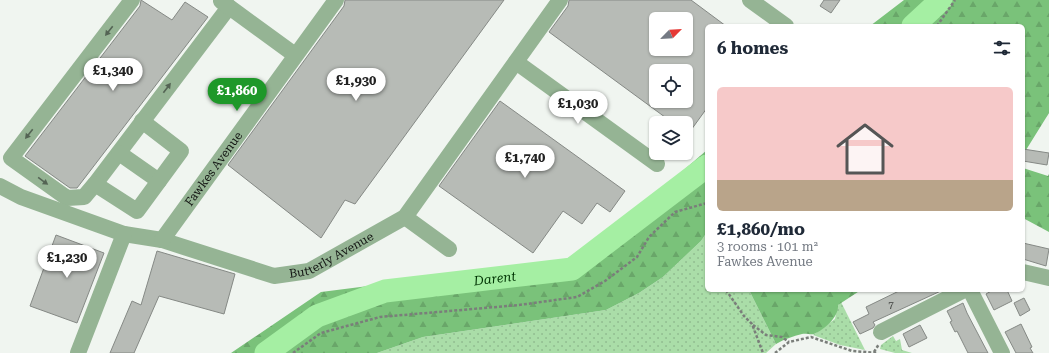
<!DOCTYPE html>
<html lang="en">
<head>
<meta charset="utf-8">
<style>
	body { margin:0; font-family:"Roboto Serif",serif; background:#f6f6f7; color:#1f2937; height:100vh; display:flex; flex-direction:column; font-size:15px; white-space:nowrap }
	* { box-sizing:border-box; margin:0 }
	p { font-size:13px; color:#747a83 }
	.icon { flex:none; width:22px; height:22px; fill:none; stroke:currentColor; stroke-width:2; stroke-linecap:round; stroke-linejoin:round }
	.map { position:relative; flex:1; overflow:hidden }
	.panel { position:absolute; left:705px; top:24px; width:320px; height:268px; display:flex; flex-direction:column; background:#fff; border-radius:6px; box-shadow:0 1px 3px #0004 }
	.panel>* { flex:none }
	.needle { width:26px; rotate:66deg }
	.fabs { position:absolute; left:649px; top:12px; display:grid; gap:8px }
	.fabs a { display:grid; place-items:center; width:44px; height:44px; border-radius:6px; background:#fff; box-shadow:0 1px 3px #0004; font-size:20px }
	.price { position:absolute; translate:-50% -34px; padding:0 9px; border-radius:14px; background:#fff; color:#222; font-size:13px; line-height:26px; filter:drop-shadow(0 1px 2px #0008) }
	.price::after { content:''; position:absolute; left:50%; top:24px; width:12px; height:9px; margin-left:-6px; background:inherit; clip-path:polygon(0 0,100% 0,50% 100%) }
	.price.on { background:#1e9829; color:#fff }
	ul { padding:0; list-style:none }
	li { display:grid; align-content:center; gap:8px; height:212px; padding:0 12px }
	li span { display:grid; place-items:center; height:124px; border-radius:6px; color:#555 }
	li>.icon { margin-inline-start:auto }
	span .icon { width:72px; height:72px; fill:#fffc; stroke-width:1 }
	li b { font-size:17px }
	h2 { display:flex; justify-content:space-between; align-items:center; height:48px; padding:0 12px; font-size:17px }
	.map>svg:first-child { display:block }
</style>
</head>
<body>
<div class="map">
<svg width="1049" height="353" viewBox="0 0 1049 353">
	<defs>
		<pattern id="grass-dots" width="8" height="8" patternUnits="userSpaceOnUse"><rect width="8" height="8" fill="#aadda8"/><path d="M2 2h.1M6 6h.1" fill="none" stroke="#91bd90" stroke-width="1.8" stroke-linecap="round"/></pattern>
		<pattern id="forest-firs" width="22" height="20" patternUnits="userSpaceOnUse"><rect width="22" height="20" fill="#7ac27a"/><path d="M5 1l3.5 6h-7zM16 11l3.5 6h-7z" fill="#69a669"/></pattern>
	</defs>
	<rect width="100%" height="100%" fill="#f0f5f0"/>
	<g fill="url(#grass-dots)">
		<path d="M707 232V290H749L776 344 766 353H377L423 337 606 310 639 293 663 277 701 241Z"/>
		<path d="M841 302 865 350 840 345 813 335 835 319 838 305Z"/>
		<path d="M893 336 896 341 900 339 902 350 912 353H895L880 349 881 345Z"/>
	</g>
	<g fill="url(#forest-firs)">
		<path d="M904 0H1049V113L1026 150 1023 161V26H870Z"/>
		<path d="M707 150V232L701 241 663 277 639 293 606 310 423 337 377 353H231L321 292 564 261 636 211Z"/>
		<path d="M1023 168 1048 176 1049 174V232L1023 218Z"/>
		<path d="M749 290H861L838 305C839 317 825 329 814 334 811 335 806 333 802 334 793 336 785 339 776 344Z"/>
	</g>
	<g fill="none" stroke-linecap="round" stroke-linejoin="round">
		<g stroke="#a5efa3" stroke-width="23">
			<path d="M913 26 941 0"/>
			<path id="s1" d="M266 353 317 316 385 291 572 269 707 166"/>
		</g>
	</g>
	<g fill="#b7bbb6" stroke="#858985" fill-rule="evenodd">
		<path d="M141 0 172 20 185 2 208 17 77 188H70L25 156 140 6Z"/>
		<path d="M345 0H504L355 204 345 200 321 238 228 165 344 6Z"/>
		<path d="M569 0H691L726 26H707V108L686 137V123H673L549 32 568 6ZM656 19H686V49H656ZM656 71H686V101H656Z"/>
		<path d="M824 0H840L831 13 820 6Z"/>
		<path d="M500 101 625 191 610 212 597 203 582 224 563 211 533 253 439 186Z"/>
		<path d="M1023 149 1049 153 1047 165 1023 161Z"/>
		<path d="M56 235 104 253 77 323 30 306Z"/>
		<path d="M1023 243 1049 249 1046 266 1023 259Z"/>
		<path d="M157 251 235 274 224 314 159 296 134 353H110L132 301 141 305Z"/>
		<path d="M901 290H943L873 322 875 325 873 328 860 334 853 322 869 314 866 307Z"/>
		<path d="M993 290H1007L1012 301 994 310 986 294Z"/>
		<path d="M1024 298 1030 310 1020 316 1014 303Z"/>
		<path d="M963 303 967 313 988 353H968L957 331 955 332 950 322 952 321 947 311Z"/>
		<path d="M1021 324 1032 347 1030 348 1033 353H1016L1005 332Z"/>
		<path d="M920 325 927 338 909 347 903 334Z"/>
	</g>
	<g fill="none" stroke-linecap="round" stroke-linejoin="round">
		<g stroke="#7a7e7a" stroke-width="2.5" stroke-dasharray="3 2" stroke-linecap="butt">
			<path d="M937 26 955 0"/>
			<path d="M707 241V257"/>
			<path d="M726 290 744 316 752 324 763 353"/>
			<path d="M753 325 766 335 782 337 789 342"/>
			<path d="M874 352 879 344"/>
			<path d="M293 353 321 333 380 317 519 305 577 297 605 281 637 257 649 237 675 212 707 203"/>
			<path d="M775 353 789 342 811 337 852 351 878 353"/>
		</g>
		<g stroke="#95b494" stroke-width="16">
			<path d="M132 0 11 158 67 198 84 197 95 184 229 7"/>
			<path d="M750 0 786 26"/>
			<path d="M221 1 295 55"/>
			<path d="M516 62 657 164"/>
			<path d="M119 153 159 181"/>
			<path d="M95 184 137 211 181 151 142 121"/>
			<path id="s2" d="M0 186 21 197 124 234 162 240 274 276 309 271 405 217 560 0"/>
			<path d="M405 217 449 249"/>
			<path id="s3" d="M162 240 336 0"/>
			<path d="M1023 272 1049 278"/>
			<path d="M970 290 1002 353"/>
			<path d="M881 332 964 290"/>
			<path d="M78 353 124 234"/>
		</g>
	</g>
	<defs><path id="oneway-solid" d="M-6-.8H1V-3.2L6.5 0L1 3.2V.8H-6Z"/></defs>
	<g fill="#546454">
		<use href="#oneway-solid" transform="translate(109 31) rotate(128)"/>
		<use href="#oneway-solid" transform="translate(167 88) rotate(-53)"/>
		<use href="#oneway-solid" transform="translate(29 134) rotate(128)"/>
		<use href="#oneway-solid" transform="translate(43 181) rotate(36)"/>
	</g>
	<g text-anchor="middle" stroke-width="3" stroke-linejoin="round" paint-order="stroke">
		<g font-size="10" fill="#3c3e3c">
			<text x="891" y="308">7</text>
		</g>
		<g font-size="12" fill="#131513" stroke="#fff">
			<text dy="4" stroke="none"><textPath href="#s3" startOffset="88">Fawkes Avenue</textPath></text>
			<text dy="4" stroke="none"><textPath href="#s2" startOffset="351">Butterly Avenue</textPath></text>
		</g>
		<g font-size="13" font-style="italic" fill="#003403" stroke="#fff">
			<text dy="5" stroke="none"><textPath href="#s1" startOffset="246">Darent</textPath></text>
		</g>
	</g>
</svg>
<div class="fabs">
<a><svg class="needle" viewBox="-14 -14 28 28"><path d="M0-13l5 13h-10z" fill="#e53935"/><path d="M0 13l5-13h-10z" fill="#747a83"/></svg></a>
<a><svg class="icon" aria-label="locate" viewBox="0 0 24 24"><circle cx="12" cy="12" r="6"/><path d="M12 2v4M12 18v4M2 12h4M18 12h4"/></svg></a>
<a><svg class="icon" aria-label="layers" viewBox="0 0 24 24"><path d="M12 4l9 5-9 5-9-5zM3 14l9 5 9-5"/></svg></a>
</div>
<b class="price" style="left:113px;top:92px">£1,340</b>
<b class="price" style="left:356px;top:102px">£1,930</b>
<b class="price on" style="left:237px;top:112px">£1,860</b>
<b class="price" style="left:578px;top:125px">£1,030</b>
<b class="price" style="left:525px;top:179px">£1,740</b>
<b class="price" style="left:67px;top:279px">£1,230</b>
<section class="panel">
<h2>6 homes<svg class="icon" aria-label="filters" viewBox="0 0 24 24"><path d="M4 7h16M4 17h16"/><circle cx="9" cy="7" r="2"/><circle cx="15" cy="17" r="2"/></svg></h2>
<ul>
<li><span style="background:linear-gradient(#f6c9c9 75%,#b9a48a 0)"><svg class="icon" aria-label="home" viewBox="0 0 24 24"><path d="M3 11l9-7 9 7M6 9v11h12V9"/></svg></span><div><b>£1,860/mo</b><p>3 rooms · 101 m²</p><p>Fawkes Avenue</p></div></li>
</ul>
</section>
</div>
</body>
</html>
